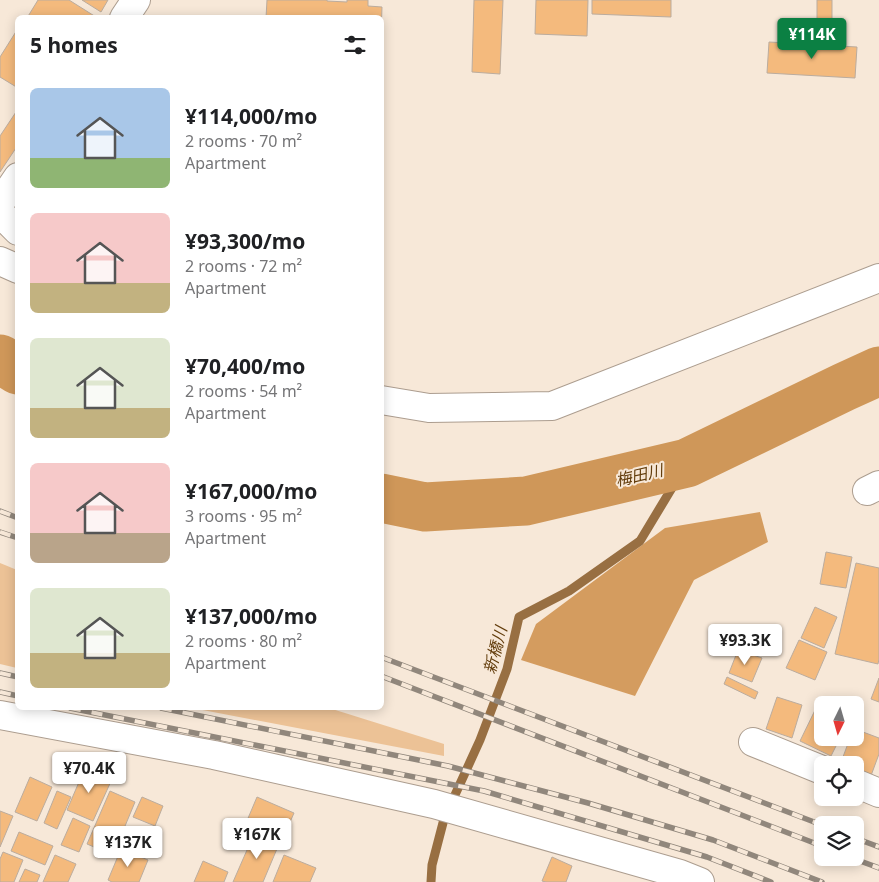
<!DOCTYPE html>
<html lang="en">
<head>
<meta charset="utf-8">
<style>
	body { margin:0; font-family:"Noto Sans","Noto Sans JP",sans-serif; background:#f2f2f2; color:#202124; height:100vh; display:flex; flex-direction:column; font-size:19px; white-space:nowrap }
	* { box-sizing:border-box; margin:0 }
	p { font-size:16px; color:#757577 }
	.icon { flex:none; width:28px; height:28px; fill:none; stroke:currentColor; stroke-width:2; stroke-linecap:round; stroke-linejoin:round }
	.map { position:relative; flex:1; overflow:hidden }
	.sheet { position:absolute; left:15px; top:15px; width:369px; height:695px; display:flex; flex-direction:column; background:#fff; border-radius:8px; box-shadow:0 2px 12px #0003 }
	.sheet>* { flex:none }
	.needle { width:32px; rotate:185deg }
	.tools { position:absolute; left:814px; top:696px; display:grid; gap:10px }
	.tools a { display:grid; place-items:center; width:50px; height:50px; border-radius:8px; background:#fff; box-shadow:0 2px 12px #0003; font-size:25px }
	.price { position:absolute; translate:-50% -42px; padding:0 11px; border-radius:5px; background:#fff; color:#222; font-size:16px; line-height:32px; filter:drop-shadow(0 1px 2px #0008) }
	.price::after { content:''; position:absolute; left:50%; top:30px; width:15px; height:11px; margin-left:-8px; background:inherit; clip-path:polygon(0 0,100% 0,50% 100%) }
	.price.on { background:#0b8043; color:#fff }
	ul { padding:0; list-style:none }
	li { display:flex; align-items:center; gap:15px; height:125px; padding:0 15px }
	li span { display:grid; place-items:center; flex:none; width:140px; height:100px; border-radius:8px; color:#555 }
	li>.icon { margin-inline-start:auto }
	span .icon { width:60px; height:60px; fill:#fffc; stroke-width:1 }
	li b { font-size:21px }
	h2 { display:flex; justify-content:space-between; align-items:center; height:60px; padding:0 15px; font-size:21px }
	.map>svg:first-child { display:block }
</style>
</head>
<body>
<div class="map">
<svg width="879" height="882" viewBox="0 0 879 882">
	<rect width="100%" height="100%" fill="#f7e8d8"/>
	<g fill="#ecc296">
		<path d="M0 563 17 570V668L0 664Z"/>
		<path d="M192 708H329L444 744V756Z"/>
	</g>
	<path fill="#d49c5f" d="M760 512 768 542 694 580 635 696 521 660 536 624 665 528Z"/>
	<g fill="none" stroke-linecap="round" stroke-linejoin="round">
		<path stroke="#986f42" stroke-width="9" d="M431 882 432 865 444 819 480 740 507 669 519 617 569 591 640 541 687 463"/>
		<g stroke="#cf9759" stroke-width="49">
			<path d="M0 359 18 370"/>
			<path d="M381 498 425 507 526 501 687 463 844 387 879 371"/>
		</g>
	</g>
	<g fill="#f4ba7d" stroke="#bbac9e">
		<path d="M38 0H69L96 17 27 18Z"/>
		<path d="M82 0H108L101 12Z"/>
		<path d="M267 0H327V1L347 2V0H368V6L382 7 381 36V18H266Z"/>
		<path d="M474 0H503L500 74 472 72Z"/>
		<path d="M536 0H588L587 36 535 34Z"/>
		<path d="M592 0H671V17L592 14Z"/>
		<rect x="817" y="0" width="15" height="41"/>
		<path d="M17 30 18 31V88L0 77V57Z"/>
		<path d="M769 42 857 47 855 78 767 73Z"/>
		<path d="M18 109V145L0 172V136Z"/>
		<path d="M826 552 852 557 846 588 820 584Z"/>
		<path d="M856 563 879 568V659L878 664 835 654Z"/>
		<path d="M815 607 837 617 824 648 801 638Z"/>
		<path d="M799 640 827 652 815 680 786 668Z"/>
		<path d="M738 650 762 658 752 682 729 673Z"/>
		<path d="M727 677 758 692 755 699 724 684Z"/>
		<path d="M879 678V702L871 699Z"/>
		<path d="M777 697 802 705 792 738 766 729Z"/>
		<path d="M818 704 822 706V738H840L831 756 800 741Z"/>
		<path d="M855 729 879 738V754L869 781 855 775V765H840L850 738H855Z"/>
		<path d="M85 768 112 779 93 821 67 810Z"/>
		<path d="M30 777 52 787 37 821 15 812Z"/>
		<path d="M57 791 71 797 57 829 44 823Z"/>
		<path d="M110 791 135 802 113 855 87 844Z"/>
		<path d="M142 797 163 806 155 826 133 817Z"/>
		<path d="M257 797 294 813 283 838 246 823Z"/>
		<path d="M0 811 13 816 0 847Z"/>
		<path d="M73 818 90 826 79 852 61 845Z"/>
		<path d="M19 832 53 846 45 865 11 851Z"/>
		<path d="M254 834 279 844 263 882H233Z"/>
		<path d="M121 849 148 860 139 882H112L108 880Z"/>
		<path d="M3 852 23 860 14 882H0V859Z"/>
		<path d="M55 855 76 864 68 882H43Z"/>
		<path d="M284 855 316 868 310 882H273Z"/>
		<path d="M552 857 572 866 566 882H546L542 881Z"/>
		<path d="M203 861 228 872 224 882H194Z"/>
		<path d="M25 869 40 875 37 882H19Z"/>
	</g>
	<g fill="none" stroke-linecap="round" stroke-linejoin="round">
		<defs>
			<g id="street">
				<path d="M124 18 136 0"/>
				<path d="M0 203 18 177"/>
				<path d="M0 213 18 231"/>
				<path d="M0 261 18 269"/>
				<path d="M381 400 429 408 552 406 879 278"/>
				<path d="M867 491 879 485"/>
				<path d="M0 715 214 755 434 804 680 874 700 882"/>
				<path d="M753 742 822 770"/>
				<path d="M855 783 879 793"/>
			</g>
		</defs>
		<use href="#street" stroke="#ac9d8f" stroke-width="30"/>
		<use href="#street" stroke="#fff" stroke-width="28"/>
		<defs>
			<g id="rail">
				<path d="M0 511 18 518"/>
				<path d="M0 532 18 538"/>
				<path d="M381 657 822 825"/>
				<path d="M0 673 18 677"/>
				<path d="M381 676 822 846"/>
				<path d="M0 692 18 696"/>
				<path d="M70 708 484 791 707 857 771 882"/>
				<path d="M161 708 448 766 588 803 713 840 822 882"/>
				<path d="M855 838 879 847"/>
				<path d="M852 858 879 868"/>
			</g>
		</defs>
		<use href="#rail" stroke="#91877c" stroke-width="5.5"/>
		<use href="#rail" stroke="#f7e8d8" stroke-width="4" stroke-dasharray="11" stroke-linecap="butt"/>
	</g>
	<g text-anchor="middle" stroke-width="4" stroke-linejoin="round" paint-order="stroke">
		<g font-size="16" font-style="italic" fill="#633d0c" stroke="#f7e8d8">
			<text transform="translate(639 475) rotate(-13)" y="6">梅田川</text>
			<text transform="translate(495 650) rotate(-75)" y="6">新橋川</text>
		</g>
	</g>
</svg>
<div class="tools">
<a><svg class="needle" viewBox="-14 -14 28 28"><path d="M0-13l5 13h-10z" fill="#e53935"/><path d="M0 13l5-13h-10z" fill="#757577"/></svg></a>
<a><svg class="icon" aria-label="locate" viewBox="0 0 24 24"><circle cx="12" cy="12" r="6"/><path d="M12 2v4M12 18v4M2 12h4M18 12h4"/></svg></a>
<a><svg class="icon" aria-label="layers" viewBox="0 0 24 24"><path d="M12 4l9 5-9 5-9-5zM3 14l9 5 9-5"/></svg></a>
</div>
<b class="price on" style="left:812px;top:60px">¥114K</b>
<b class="price" style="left:745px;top:666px">¥93.3K</b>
<b class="price" style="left:89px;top:794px">¥70.4K</b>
<b class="price" style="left:257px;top:860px">¥167K</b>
<b class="price" style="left:128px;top:868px">¥137K</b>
<section class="sheet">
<h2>5 homes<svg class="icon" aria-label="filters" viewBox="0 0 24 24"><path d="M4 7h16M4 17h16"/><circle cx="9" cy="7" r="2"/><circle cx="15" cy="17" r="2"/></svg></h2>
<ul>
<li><span style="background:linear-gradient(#a9c7e8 70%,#8fb573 0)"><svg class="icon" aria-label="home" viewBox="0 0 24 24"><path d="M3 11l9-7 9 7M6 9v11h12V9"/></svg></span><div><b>¥114,000/mo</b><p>2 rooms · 70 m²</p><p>Apartment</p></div></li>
<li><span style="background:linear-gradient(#f6c9c9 70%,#c2b280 0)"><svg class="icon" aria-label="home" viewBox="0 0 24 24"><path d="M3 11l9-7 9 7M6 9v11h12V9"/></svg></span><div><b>¥93,300/mo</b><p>2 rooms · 72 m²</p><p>Apartment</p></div></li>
<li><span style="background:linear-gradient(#dfe7d0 70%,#c2b280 0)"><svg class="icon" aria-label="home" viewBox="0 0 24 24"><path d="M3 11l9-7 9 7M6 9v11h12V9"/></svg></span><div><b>¥70,400/mo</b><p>2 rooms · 54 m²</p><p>Apartment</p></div></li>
<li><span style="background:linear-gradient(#f6c9c9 70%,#b9a48a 0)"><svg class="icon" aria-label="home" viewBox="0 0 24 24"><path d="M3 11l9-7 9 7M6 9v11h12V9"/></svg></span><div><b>¥167,000/mo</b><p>3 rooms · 95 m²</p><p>Apartment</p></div></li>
<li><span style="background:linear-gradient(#dfe7d0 65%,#c2b280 0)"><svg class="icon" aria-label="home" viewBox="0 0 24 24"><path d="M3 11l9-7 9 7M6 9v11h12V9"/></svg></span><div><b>¥137,000/mo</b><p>2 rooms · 80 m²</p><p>Apartment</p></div></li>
</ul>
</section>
</div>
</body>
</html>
